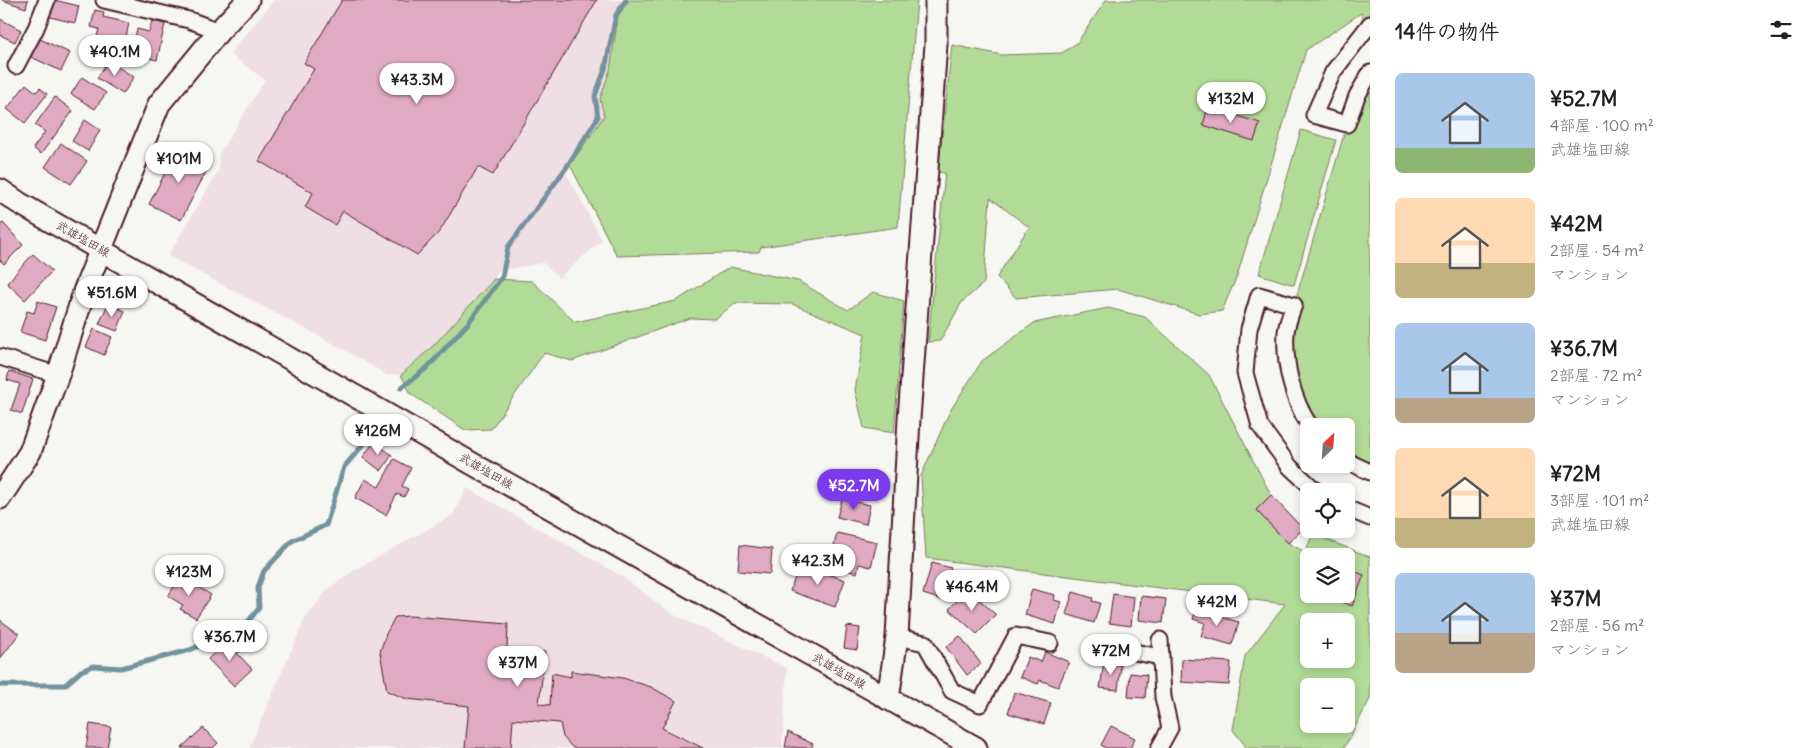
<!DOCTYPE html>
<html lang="ja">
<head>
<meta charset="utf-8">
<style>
	body { margin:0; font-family:Delius,"Klee One",sans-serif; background:#f2f2f2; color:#202124; height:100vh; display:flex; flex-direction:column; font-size:19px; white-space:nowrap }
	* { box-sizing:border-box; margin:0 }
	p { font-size:16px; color:#757577 }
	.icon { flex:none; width:28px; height:28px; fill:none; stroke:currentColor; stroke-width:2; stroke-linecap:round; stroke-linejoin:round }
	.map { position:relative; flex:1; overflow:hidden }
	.side { display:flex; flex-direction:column; background:#fff; width:450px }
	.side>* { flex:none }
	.needle { width:32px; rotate:25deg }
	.tools { position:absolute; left:1300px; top:418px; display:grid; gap:10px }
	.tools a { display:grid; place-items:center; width:55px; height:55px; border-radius:8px; background:#fff; box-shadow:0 2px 8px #0003; font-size:25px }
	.price { position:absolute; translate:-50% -42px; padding:0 11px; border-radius:18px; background:#fff; color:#222; font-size:16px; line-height:32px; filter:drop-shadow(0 1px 2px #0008) }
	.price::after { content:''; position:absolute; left:50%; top:30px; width:15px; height:11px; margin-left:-8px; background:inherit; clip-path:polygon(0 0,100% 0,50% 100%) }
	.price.current { background:#7c3aed; color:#fff }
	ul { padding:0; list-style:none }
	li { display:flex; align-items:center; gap:15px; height:125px; padding:0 25px }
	li span { display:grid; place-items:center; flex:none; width:140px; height:100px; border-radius:8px; color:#555 }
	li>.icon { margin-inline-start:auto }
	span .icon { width:60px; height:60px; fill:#fffc; stroke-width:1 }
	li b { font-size:21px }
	h2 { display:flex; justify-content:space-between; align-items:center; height:60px; padding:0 25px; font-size:21px }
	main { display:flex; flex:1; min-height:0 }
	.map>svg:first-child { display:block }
</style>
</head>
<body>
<main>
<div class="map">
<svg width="1370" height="748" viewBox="0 0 1370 748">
	<rect width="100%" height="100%" fill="#f6f6f2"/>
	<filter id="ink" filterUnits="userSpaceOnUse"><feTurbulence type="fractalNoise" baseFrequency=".02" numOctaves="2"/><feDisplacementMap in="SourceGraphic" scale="10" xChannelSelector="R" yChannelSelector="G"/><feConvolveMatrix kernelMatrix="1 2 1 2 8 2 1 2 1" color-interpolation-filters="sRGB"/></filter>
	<g filter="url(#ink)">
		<g fill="#efdfe4">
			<path d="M274 0H629L618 16 610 70 600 99 604 116 566 172 602 240 559 278 543 263 498 271 494 279 434 345 401 375H387L336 345 168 256 219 170V154L265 80 230 54Z"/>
			<path d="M467 488 620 575 672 614 787 668 782 748H249L305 619 327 590 353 571 453 515Z"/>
		</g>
		<g fill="#b2db97" stroke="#7e7d61" fill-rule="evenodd">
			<path d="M629 0H917L898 227 761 247 759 252 617 256 570 165 604 116 600 99 610 70 618 16Z"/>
			<path d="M1106 0H1370V24L1367 26 1361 13 1306 50 1237 276 1222 311 1199 314 1118 289 1016 298 997 277 1029 227 990 198 984 283 962 302 940 341 928 342 945 173 938 172 952 45 1002 55 1062 53 1077 43Z"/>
			<path d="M1370 73V472L1346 459V426H1310L1288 364 1294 305 1347 124Z"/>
			<path d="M1301 130 1336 140 1294 285 1259 274Z"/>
			<path d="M730 267 798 281 848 310 873 292 904 301 894 433 864 428 855 390 865 334 792 304 735 303 715 319 690 318 572 361 544 353 491 429 465 430 411 394 401 375 434 345 494 279 532 281 575 322 676 301Z"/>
			<path d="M1108 308 1145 317 1209 375 1271 495 1256 510 1288 543 1305 552 1313 534 1370 557V699L1344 748H1247L1233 730 1245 656 1285 604 926 558 921 476 950 411 982 361 1034 323ZM1309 556H1346V594H1309ZM1309 621H1346V659H1309ZM1309 686H1346V724H1309Z"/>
		</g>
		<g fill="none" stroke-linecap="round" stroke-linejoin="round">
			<g stroke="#73939c" stroke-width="5">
				<path d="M401 388 428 367 469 322 502 277 508 247 566 168 598 117 595 96 605 69 616 15 626 0"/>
				<path d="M0 685H65L81 671 93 666 121 668 190 650 247 623 259 608 258 587 264 571 292 541 326 525 344 467 368 439"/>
			</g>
		</g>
		<g fill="#e0aac2" stroke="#4a1f2b">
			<path d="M2 0H28L26 8Z"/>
			<path d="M54 0 79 6 75 23 50 17Z"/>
			<path d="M342 0H597L493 175 478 167 440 231 417 255 343 211 335 225 305 207 313 193 259 161 314 69 304 63Z"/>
			<path d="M95 10 104 12 103 17 129 23 123 51 95 45 99 29 91 27Z"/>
			<path d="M0 19 21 30 15 42 0 35Z"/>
			<path d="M152 21 165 24 157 60 131 54 137 29 149 32Z"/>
			<path d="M38 38 70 53 61 71 29 56Z"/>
			<path d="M108 61 134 77 123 94 97 78Z"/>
			<path d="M82 77 106 93 95 109 71 94Z"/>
			<path d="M26 84 36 92 40 88 47 94 25 123 7 109Z"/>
			<path d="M55 97 73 111 41 154 33 148 45 132 35 125Z"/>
			<path d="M1208 107 1260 123 1254 141 1203 125Z"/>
			<path d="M85 120 100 130 88 151 72 141Z"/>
			<path d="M61 143 87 161 71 184 45 167Z"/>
			<path d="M179 146 199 156 197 160 209 166 181 220 149 204Z"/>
			<path d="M3 223 23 245 4 264 0 260V225Z"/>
			<path d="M33 254 52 271 25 300 7 283Z"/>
			<path d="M38 301 56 307 45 340 20 332 27 311 34 313Z"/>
			<path d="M108 304 125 311 117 331 99 324Z"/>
			<path d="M94 329 112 337 104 355 86 347Z"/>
			<path d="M9 371 33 379 22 414 11 410 20 384 7 380Z"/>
			<path d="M374 442 392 455 381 471 363 457Z"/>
			<path d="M394 459 411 468 402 486 408 489 404 497 397 494 386 515 355 498 365 479 379 487Z"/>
			<path d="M1271 495 1303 529 1288 543 1256 510Z"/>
			<path d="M842 499 870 505 866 524 837 517Z"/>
			<path d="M837 533 877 542 871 567 859 564 857 573 846 570 848 562 831 558Z"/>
			<path d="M740 545 772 549 770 574 738 571Z"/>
			<path d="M932 563 951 568 942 600 923 594Z"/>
			<path d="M800 564 845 580 835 607 790 591Z"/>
			<path d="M1346 568 1364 575 1352 606 1320 594H1346Z"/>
			<path d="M181 576 211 595 196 618 180 609 183 605 168 596Z"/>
			<path d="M968 589 996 615 977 634 949 609Z"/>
			<path d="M1032 589 1055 595 1054 600 1061 602 1055 624 1025 615Z"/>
			<path d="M1073 592 1093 598 1092 601 1100 603 1094 623 1066 614Z"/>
			<path d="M1113 594 1134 597 1131 626 1109 623Z"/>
			<path d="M1141 596 1166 599 1163 623 1139 620Z"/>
			<path d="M1196 610 1239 622 1232 645 1201 636 1205 623 1193 619Z"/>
			<path d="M410 616 508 624 507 649 545 652 539 704 550 705 552 673 571 677V671L623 678 651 687 676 701 662 728 703 748H573L563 737 560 723 513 719 511 748H465L469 706 407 699 387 691 380 652 386 634 395 617Z"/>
			<path d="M0 620 19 634 0 659Z"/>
			<path d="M847 626 860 628 857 650 844 648Z"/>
			<path d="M960 636 981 664 967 675 946 647Z"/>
			<path d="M230 638 241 650 237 653 252 669 234 686 208 659Z"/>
			<path d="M1045 652 1069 662 1058 687 1040 680 1038 684 1020 677 1028 657 1041 662Z"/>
			<path d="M1182 659 1231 662 1229 685 1181 682Z"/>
			<path d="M1104 662 1121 665 1118 690 1100 688Z"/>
			<path d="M1130 673 1147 675 1145 698 1128 697Z"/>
			<path d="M1014 692 1051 703 1044 724 1008 713Z"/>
			<path d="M90 724 111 727 107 748H86Z"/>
			<path d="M1111 726 1135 738 1130 748H1106L1101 745Z"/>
			<path d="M203 728 218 743 213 748H181Z"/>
			<path d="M788 732 813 744 811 748 785 747Z"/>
		</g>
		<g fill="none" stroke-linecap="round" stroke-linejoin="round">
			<defs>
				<g id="street">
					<path d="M104 0 189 20 219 31"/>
					<path d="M1370 24 1333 72 1314 115 1347 124 1357 96 1370 73"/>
					<path d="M16 66 36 28 47 0"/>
					<path d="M0 357 58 375"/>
					<path d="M1310 426C1292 400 1284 363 1286 332 1287 323 1291 313 1294 305L1259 295 1249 329 1245 373 1260 426 1290 467 1316 491"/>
					<path d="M1346 459 1353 464 1370 472"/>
					<path d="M1346 508 1370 518"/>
					<path d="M897 637 925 643 952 691 980 704 1016 636 1050 643"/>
					<path d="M1134 652 1161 657"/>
					<path d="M1159 748 1170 728 1163 697 1160 640"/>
				</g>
				<g id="secondary">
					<path d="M0 190 19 203 492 475 976 748"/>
					<path d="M0 498 30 452 58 375 85 289 159 104 219 31 248 0"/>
					<path d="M888 699 897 637 909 419 936 44V0"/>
				</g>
			</defs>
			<use href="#street" stroke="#4a1f2b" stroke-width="19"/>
			<use href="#secondary" stroke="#4a1f2b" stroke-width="25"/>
			<use href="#street" stroke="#f6f6f2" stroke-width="15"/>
			<use href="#secondary" stroke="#f6f6f2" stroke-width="21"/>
		</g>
	</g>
	<g text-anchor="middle" stroke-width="4.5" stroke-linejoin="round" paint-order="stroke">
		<g font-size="12" fill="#4a1f2b" stroke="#f6f6f2">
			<text transform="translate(83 239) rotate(30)" y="4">武雄塩田線</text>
			<text transform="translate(486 471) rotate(30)" y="4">武雄塩田線</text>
			<text transform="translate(839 671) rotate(30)" y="4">武雄塩田線</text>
		</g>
	</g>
</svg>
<div class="tools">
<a><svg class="needle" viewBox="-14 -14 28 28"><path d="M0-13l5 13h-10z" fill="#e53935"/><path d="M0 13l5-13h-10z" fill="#757577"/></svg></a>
<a><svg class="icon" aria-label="locate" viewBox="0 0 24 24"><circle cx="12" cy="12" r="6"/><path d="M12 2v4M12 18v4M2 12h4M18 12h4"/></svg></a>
<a><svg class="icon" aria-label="layers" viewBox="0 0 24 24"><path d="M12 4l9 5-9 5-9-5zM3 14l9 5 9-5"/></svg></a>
<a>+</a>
<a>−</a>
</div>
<b class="price" style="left:115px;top:77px">¥40.1M</b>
<b class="price" style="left:417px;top:105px">¥43.3M</b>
<b class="price" style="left:1231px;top:124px">¥132M</b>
<b class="price" style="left:179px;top:184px">¥101M</b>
<b class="price" style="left:112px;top:318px">¥51.6M</b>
<b class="price" style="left:378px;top:456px">¥126M</b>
<b class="price current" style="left:854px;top:511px">¥52.7M</b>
<b class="price" style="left:818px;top:586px">¥42.3M</b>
<b class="price" style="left:189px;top:597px">¥123M</b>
<b class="price" style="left:972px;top:612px">¥46.4M</b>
<b class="price" style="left:1217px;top:627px">¥42M</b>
<b class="price" style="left:230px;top:662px">¥36.7M</b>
<b class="price" style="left:1111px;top:676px">¥72M</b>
<b class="price" style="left:518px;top:688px">¥37M</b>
</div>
<section class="side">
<h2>14件の物件<svg class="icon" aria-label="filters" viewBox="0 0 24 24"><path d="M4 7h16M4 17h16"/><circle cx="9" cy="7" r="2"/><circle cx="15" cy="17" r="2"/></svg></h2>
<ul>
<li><span style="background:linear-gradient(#a9c7e8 75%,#8fb573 0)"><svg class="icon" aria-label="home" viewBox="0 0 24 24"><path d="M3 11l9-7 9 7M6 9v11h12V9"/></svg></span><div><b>¥52.7M</b><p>4部屋 · 100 m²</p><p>武雄塩田線</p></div></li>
<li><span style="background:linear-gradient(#ffd9b3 65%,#c2b280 0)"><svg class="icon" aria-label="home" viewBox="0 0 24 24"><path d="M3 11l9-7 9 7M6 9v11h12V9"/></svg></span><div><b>¥42M</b><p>2部屋 · 54 m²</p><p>マンション</p></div></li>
<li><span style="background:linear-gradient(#a9c7e8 75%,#b9a48a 0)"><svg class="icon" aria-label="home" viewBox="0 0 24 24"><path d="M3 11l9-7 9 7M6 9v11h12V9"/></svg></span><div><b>¥36.7M</b><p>2部屋 · 72 m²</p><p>マンション</p></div></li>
<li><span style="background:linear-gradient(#ffd9b3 70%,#c2b280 0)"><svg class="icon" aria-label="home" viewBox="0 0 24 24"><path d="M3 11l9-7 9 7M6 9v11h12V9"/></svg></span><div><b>¥72M</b><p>3部屋 · 101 m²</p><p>武雄塩田線</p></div></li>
<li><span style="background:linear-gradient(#a9c7e8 60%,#b9a48a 0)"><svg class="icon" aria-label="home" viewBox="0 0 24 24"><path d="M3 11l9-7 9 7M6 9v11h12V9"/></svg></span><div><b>¥37M</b><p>2部屋 · 56 m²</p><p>マンション</p></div></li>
</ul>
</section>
</main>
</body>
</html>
